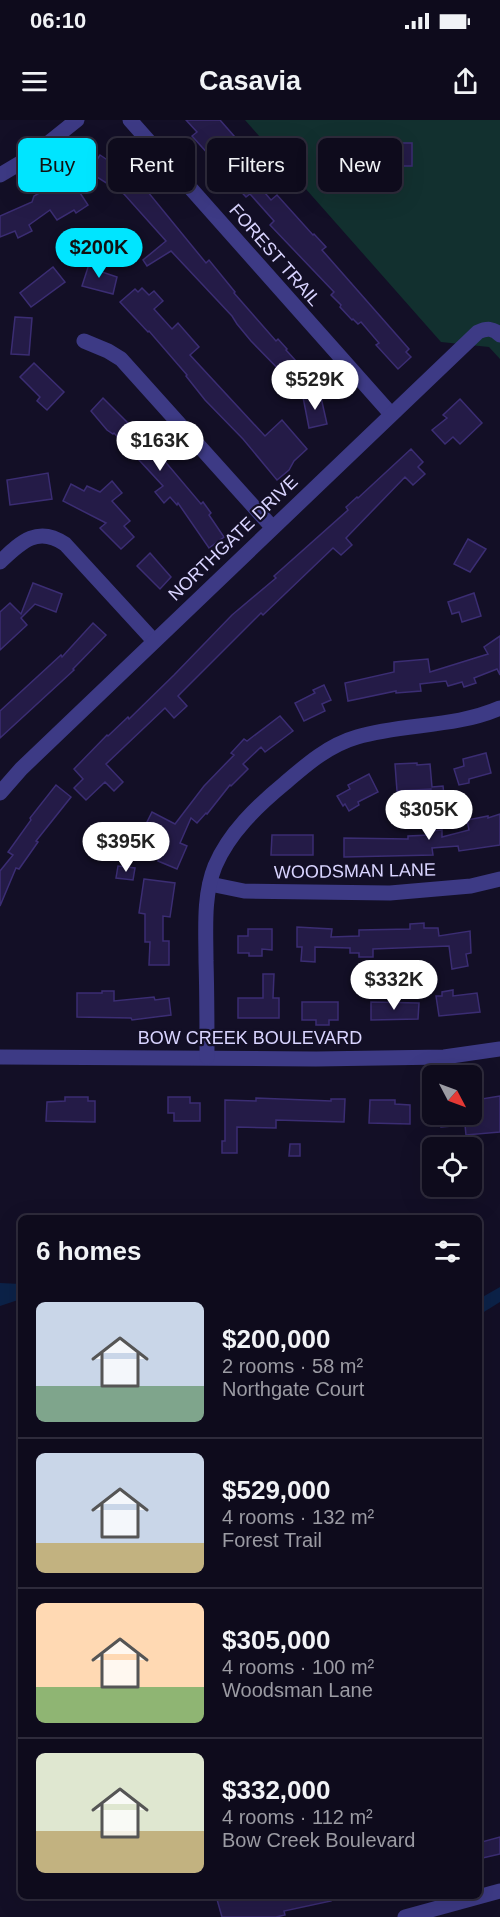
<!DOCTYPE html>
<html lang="en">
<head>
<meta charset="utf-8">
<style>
	body { margin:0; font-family:Helvetica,sans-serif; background:#1c1929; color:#f1f3f6; height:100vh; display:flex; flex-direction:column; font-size:22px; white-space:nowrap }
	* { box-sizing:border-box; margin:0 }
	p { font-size:20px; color:#9b9ba3 }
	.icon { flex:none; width:33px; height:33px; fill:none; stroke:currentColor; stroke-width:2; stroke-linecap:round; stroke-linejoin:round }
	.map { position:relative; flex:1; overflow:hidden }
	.drawer { position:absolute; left:18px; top:1095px; width:464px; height:684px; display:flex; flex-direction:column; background:#0e0b1c; border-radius:9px; box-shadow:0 6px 24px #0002,0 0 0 2px #2e2b3b }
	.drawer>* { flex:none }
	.hud { position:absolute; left:18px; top:18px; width:465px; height:54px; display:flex; gap:12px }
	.needle { width:39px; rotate:131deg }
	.fabs { position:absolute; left:422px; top:945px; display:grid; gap:12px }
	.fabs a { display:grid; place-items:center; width:60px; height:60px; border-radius:9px; background:#0e0b1c; box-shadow:0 6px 24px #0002,0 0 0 2px #2e2b3b; font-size:30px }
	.price { position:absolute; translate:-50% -51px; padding:0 14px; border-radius:21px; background:#fff; color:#222; font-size:20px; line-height:39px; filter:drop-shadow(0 2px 3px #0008) }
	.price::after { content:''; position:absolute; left:50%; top:36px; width:18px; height:14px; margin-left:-9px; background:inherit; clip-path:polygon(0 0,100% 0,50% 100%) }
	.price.active { background:#00e5ff; color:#111 }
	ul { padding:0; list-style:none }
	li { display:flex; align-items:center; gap:18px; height:150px; padding:0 18px }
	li+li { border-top:2px solid #2e2b3b }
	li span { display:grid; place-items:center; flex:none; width:168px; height:120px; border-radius:9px; color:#555 }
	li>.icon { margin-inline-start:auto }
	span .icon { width:72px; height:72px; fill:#fffc; stroke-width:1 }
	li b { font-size:26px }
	h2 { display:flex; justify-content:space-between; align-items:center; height:72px; padding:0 18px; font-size:26px }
	.pill { padding:0 21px; border-radius:9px; background:#0e0b1c; box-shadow:0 6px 24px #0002,0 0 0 2px #2e2b3b; font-size:21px; line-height:54px }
	.pill.active { background:#00e5ff; color:#111 }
	.status { display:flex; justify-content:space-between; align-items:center; height:42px; padding:0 30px; background:#0e0b1c; direction:ltr }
	.status svg { height:16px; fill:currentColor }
	header { display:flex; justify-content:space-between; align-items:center; height:78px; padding:0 18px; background:#0e0b1c; font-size:27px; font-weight:700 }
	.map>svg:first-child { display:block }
</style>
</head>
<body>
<div class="status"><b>06:10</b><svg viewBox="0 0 49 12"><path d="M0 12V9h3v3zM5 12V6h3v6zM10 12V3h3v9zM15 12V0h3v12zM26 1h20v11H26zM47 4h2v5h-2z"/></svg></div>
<header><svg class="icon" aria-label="menu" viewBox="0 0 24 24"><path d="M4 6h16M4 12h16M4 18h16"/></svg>Casavia<svg class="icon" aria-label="share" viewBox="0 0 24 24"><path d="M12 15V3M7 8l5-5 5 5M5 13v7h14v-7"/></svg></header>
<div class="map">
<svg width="500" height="1797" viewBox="0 0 500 1797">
	<rect width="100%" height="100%" fill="#130f26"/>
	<path fill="#12302f" d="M245 0H500V239L489 227 441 222Z"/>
	<g fill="#0c2248">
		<path d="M0 1163 21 1164V1179L0 1186Z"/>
		<path d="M500 1167V1182L479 1195V1179Z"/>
	</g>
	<g fill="#241b47" stroke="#3b2d73" stroke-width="1.5">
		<path d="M186 0H220L234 16 226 22 257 58 254 60 271 80 277 75 313 115 314 114 326 127 322 130 409 229 406 232 411 237 398 249 376 225 379 223 361 202 358 204 353 199 352 200 340 187 341 185 331 175 334 172 270 105 274 101 250 74 246 77 229 59 232 57 213 34 210 36 192 16 197 12Z"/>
		<rect x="398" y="23" width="14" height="23"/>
		<path d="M100 35 139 61 206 143 209 140 235 172 234 173 276 221 278 219 287 229 286 230 305 251 292 263 251 221 237 204 232 196 171 131 147 146 143 140 166 121 124 74 89 52Z"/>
		<path d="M69 56 88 85 76 93 74 90 57 100 50 90 29 105 32 111 18 118 15 111 0 117V96L32 82 34 76Z"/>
		<path d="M90 141 101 143 99 151 117 157 113 174 82 166Z"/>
		<path d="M53 147 65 162 31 187 20 173Z"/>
		<path d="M142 168 149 175 154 171 163 181 154 189 172 209 178 203 199 227 190 235 265 316 282 300 307 329 294 341 289 350 277 360 243 319 205 280 186 256 187 255 149 211 148 212 120 182 135 169 138 172Z"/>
		<path d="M15 197 32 198 29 235 11 234Z"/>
		<path d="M34 243 64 272 47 290 37 281 40 277 20 257Z"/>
		<path d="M320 273 327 304 309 308 303 277Z"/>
		<path d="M103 278 134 309 136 307 201 384 203 382 211 393 209 395 224 417 209 428 178 383 177 385 170 377 164 383 155 372 163 366 114 313 113 314 107 310 91 291Z"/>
		<path d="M460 279 482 303 460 324 453 317 445 324 432 310 447 298 443 295Z"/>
		<path d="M411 329 423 342 418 347 425 354 413 365 405 357 346 418 352 425 341 435 333 428 263 495 261 493 178 576 187 586 174 598 165 588 106 644 123 662 114 671 105 662 86 680 74 668 83 659 74 649 107 615 108 616 128 597 129 599 174 555 232 495 276 458 274 456 348 390 346 387 357 377 358 378Z"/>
		<path d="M48 353 52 379 10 385 7 360Z"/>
		<path d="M112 361 122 373 112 381 130 401 124 406 134 417 121 429 100 408 106 403 63 381 71 364 84 371 87 366 100 372Z"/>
		<path d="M468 419 486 429 470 452 454 444Z"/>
		<path d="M150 433 171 457 160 469 137 446Z"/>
		<path d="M33 463 62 474 56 492 35 484 21 498 27 505 0 530V492L10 483 21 494Z"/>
		<path d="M474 473 481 496 462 502 459 492 452 494 448 482Z"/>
		<path d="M93 503 106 515 73 549 74 550 0 618V591L61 535 62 537Z"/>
		<path d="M500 516V555L497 549 474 558 476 563 464 567 462 562 448 566 446 561 420 564 421 571 396 573V571L348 581 345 563 394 552V542L428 539 430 552 488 534 484 527Z"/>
		<path d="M324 565 331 580 322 584 325 591 304 601 295 583 315 573 313 570Z"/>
		<path d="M280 596 293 611 265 632 261 627 243 644 248 649 231 666 230 665 207 694 206 693 197 703 191 698 180 723 187 726 177 749 158 741 167 719 163 718 166 712 147 702 152 692 175 704 204 666 234 635 231 633 244 619 247 621Z"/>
		<path d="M486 633 491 653 469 659V663L459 665 454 649 464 646 463 639Z"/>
		<path d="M417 643V645L430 644 432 667 443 666 445 683 432 684 431 669 397 671 395 644Z"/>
		<path d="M369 654 378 672 358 682 359 685 349 691 345 684 343 686 337 676 350 669 348 665Z"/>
		<path d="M56 665 71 677 36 721 38 722 19 749 16 748 0 786V751L13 735 8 732 31 700 30 698Z"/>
		<path d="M500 694V725L459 731 458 726 432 728 433 735 344 737V718L408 719V716L430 715V711L442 710V717L469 710 467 700 488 696V698Z"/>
		<path d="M272 715H313V735H271Z"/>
		<path d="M118 746 135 748 133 760 116 758Z"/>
		<path d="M144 759 175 763 170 797 163 796V821H169V845H149L150 822H145V794L139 793Z"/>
		<path d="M424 803V808H438L439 816 470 811 471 833 466 834 468 846 452 849 449 826 373 829V837H359V833H350V828L315 827V842L301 841 302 827H297V807L332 809 331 817 359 816V810L410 809V804Z"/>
		<path d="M248 809H272V830L262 829V836H249V833H238V816H248Z"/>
		<path d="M263 854H274L273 878H279V898H238V878H263Z"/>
		<path d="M453 870V876L477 873 480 892 439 896 436 876H442V872Z"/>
		<path d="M102 871H114V881L154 877 155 880 169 878 171 895 132 900 131 898 77 897V873H102Z"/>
		<path d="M302 882H338V900H329V905H316V900H302Z"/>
		<path d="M371 882 419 883 418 899 371 900Z"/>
		<path d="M471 953H479L482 979 500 976V1012L466 1015 465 1005 441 1007 440 994H471Z"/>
		<path d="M65 977H88V981H95V1002L46 1001 47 982 65 981Z"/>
		<path d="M168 977H190V983H200V1001H174V993H168Z"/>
		<path d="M256 978 331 981V979H345L344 1002 276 1000V1008L237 1007V1033H222V1021H225V980L256 981Z"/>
		<path d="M370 980H395V984L410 985V1004L369 1003Z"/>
		<path d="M290 1024H300V1036H289Z"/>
		<path d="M500 1717V1734L478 1739V1723Z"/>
		<path d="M216 1776H330L331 1781 284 1791 285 1795 276 1797H222Z"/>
	</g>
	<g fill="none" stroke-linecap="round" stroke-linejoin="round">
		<g stroke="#3d3a85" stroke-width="15">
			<path d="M130 0 391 294"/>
			<path d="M0 55 32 36 77 0"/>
			<path d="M84 221 108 231 121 239 272 407"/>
			<path d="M0 442C20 423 37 405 65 424L154 521"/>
			<path d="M0 673 21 649 478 212C487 208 493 208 500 215"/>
			<path d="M210 764 244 771 390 773 471 766 500 759"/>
			<path d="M0 937 316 939 444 937 500 929"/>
			<path d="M207 937C207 905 207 873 206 841 206 809 203 776 215 746 229 713 257 686 285 663 307 644 329 625 357 617 404 603 454 608 500 588"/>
			<path d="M405 1797 500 1771"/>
		</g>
	</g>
	<g text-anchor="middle" stroke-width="4.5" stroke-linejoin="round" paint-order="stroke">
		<g font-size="18" fill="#d9d4ff" stroke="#130f26">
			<text transform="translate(275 135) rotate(49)" y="6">FOREST TRAIL</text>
			<text transform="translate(233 418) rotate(-44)" y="6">NORTHGATE DRIVE</text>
			<text transform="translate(355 751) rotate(-1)" y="6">WOODSMAN LANE</text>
			<text x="250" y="924">BOW CREEK BOULEVARD</text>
		</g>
	</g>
</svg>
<div class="fabs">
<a><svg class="needle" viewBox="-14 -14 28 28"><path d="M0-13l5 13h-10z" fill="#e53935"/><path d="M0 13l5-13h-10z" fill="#9b9ba3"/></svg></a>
<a><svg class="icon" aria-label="locate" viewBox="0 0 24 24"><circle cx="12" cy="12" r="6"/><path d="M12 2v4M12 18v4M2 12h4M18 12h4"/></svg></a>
</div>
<b class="price active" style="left:99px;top:159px">$200K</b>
<b class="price" style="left:315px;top:291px">$529K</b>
<b class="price" style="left:160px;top:352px">$163K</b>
<b class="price" style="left:429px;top:721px">$305K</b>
<b class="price" style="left:126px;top:753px">$395K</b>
<b class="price" style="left:394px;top:891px">$332K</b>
<div class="hud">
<a class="pill active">Buy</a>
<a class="pill">Rent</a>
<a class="pill">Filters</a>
<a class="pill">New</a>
</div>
<section class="drawer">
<h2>6 homes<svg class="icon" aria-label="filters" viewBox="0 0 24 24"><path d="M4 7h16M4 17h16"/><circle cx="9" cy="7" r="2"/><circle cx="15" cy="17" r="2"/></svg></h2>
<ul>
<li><span style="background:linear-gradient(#c9d6e8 70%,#7fa58c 0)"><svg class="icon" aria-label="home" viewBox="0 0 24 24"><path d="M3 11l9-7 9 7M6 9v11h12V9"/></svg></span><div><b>$200,000</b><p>2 rooms · 58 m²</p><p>Northgate Court</p></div></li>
<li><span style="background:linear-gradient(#c9d6e8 75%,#c2b280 0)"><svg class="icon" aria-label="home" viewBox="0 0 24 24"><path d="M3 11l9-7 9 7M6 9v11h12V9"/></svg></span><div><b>$529,000</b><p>4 rooms · 132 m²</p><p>Forest Trail</p></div></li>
<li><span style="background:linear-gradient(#ffd9b3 70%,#8fb573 0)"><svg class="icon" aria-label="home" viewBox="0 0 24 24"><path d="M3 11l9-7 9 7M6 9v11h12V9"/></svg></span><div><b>$305,000</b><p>4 rooms · 100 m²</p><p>Woodsman Lane</p></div></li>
<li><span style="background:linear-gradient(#dfe7d0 65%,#c2b280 0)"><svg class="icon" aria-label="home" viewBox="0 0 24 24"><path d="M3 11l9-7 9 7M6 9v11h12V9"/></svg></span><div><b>$332,000</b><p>4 rooms · 112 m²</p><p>Bow Creek Boulevard</p></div></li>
</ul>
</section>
</div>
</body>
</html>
